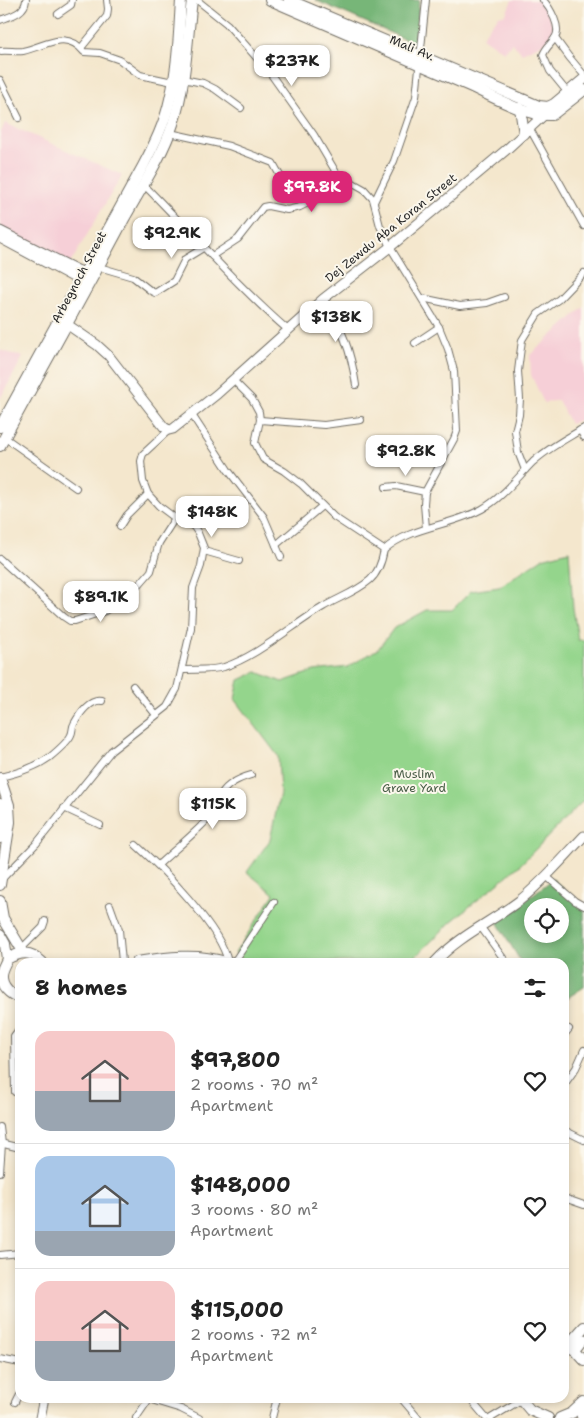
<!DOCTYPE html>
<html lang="en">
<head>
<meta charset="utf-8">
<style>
	body { margin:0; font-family:"Shantell Sans",sans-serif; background:#f6f6f6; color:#222; height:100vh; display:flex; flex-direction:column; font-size:19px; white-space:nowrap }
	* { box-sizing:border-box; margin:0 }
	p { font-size:16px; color:#767676 }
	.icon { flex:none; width:28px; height:28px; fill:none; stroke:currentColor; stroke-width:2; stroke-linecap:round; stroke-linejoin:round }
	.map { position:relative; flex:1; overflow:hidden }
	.sheet { position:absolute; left:15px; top:958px; width:554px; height:445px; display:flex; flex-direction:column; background:#fff; border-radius:15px; box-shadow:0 2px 8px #0003 }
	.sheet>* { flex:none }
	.tools { position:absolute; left:524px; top:898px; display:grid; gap:10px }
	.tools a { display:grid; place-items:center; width:45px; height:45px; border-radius:50%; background:#fff; box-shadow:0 2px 8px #0003; font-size:25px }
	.price { position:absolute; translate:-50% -42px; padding:0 11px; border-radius:10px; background:#fff; color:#222; font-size:16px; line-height:32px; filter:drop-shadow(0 1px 2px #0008) }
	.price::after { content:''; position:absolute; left:50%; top:30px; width:15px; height:11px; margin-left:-8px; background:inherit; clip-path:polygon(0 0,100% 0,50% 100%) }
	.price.on { background:#db2777; color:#fff }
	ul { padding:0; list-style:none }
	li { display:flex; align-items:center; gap:15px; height:125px; padding:0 20px }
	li+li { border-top:1px solid #e0e0e0 }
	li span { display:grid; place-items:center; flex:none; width:140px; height:100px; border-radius:15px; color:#555 }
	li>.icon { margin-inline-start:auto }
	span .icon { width:60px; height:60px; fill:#fffc; stroke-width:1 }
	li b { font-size:21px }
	h2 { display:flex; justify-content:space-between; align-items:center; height:60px; padding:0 20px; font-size:21px }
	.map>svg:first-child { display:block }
</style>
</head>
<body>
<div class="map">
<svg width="584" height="1418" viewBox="0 0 584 1418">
	<rect width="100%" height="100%" fill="#fbf7ec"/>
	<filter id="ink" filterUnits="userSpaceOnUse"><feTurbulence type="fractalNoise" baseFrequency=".02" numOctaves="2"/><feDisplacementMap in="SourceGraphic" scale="10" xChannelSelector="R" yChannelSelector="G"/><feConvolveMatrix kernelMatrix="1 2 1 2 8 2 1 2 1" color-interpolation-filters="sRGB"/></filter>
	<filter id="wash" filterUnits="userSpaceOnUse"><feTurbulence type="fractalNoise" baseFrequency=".0096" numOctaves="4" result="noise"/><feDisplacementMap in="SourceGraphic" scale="20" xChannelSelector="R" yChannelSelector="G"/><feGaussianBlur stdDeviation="1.12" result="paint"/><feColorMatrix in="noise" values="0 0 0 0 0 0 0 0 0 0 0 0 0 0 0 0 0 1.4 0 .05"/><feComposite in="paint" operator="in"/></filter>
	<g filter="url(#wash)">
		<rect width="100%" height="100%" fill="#f4e7cd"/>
		<g fill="#f6cfd7">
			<path d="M512 0H542L558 36 522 53 512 43 504 52 482 37 488 28 499 16 506 14Z"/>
			<path d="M5 123 122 175 67 269 0 237V134Z"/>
			<path d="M584 307V387L582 389 584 392V418L570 424 558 400 544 403 531 375 530 355Z"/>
			<path d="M0 350 23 357 0 399Z"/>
		</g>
		<path fill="#94d58c" stroke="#60805c" d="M569 551 573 608 578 640H584V800L520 865 452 921 410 962H247L235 953 274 894 247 872 270 840 280 793 278 756 235 699 239 680 257 672 282 682 314 671 348 667 378 649 394 628 427 610H452L471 591 499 587 542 558Z"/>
		<g fill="#77b678" stroke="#517052" fill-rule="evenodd">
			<path d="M315 0H419L416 44Z"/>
			<path d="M553 879 584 909V987L564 1000V962H521L497 922ZM532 906H560V934H532Z"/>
		</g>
	</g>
	<g filter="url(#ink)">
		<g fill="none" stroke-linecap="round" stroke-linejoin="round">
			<defs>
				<g id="minor">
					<path d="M197 0 227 24 270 73 314 135 337 174 364 189 373 199 380 226 390 247 439 327 448 349 454 371 457 431 454 439 425 492 424 504 426 528"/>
					<path d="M543 0C550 8 562 28 555 38 551 44 546 47 543 55L550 71 568 93"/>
					<path d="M58 14 71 5 72 0"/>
					<path d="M0 20C11 16 25 13 26 0"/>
					<path d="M555 38 569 57 584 75"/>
					<path d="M81 48 107 16 108 9 107 0"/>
					<path d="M0 51C8 50 16 52 23 51 46 46 66 29 84 52L100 53 120 60 140 75 173 82"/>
					<path d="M183 79 203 83 215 89 241 108"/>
					<path d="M0 80 19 118"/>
					<path d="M530 129 584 226"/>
					<path d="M170 133 229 146 273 163 283 181 288 185 298 187 303 190 310 202"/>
					<path d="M143 184C192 233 236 285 288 330"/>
					<path d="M374 202 394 161 416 97 426 0"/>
					<path d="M212 256 238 239 263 207 268 206 287 210 300 207 322 196 337 174"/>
					<path d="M99 267 133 277 151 291 155 293 174 281 185 259 203 248"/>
					<path d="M422 298 460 306 487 303 504 297"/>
					<path d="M323 299C342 327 351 351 356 385"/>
					<path d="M415 343 439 327"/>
					<path d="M233 380 252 399 259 412 260 420 255 443 263 459 284 471 301 484 334 517 384 550"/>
					<path d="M192 415 228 470 264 517 281 557"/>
					<path d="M260 420 324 425 361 420"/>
					<path d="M580 430 584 437"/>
					<path d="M4 437 76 488"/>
					<path d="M525 470 518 452 515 431 519 415 520 399 518 371 522 340 538 314 559 299 584 273"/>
					<path d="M386 487 396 486 425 492"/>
					<path d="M120 526 127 515 148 494"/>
					<path d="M276 545 322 506"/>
					<path d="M204 551 239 561"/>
					<path d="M0 559 64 617 70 621H75L105 611 131 594 151 571 159 543 175 518"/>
					<path d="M182 670C195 669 210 671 224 667 256 657 293 625 323 607 338 598 356 592 370 580 379 572 382 561 384 550 411 526 452 526 482 509 502 498 517 478 533 462 548 448 566 439 584 428"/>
					<path d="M133 686 156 715"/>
					<path d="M0 777C18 773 35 768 50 757 56 752 68 742 71 735 73 731 72 727 74 724 80 713 89 699 102 701"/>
					<path d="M64 808 100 825"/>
					<path d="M136 845C163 869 221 928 228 962"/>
					<path d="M158 865C174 850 192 836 207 820 217 811 216 803 222 793 228 783 241 778 251 775"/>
					<path d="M546 876 575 901 584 906"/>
					<path d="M1 880 36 844 111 751 167 707 177 689 191 628 193 588 201 566 204 548 198 533 194 527 190 524 175 518 159 506 148 494 143 481 141 461 143 454 169 430"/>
					<path d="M110 905 119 930 122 962"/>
					<path d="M480 926 506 962"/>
					<path d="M22 948 43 927 45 921"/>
					<path d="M229 962 236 959 274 902"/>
					<path d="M564 1035 569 1029"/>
					<path d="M564 1085 576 1068 584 1050"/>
					<path d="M15 1092 14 1036 20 1028"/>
					<path d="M0 1127 2 1144 0 1172"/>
					<path d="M564 1130 584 1140"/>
					<path d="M0 1143 20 1148"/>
					<path d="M564 1198 584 1205"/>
					<path d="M0 1255 20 1253"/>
					<path d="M0 1359 20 1363"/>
					<path d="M145 1398 181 1409 199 1418"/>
					<path d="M401 1398 418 1418"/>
					<path d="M469 1398 486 1418"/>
					<path d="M15 1402 20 1392"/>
					<path d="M136 1418 149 1399"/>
					<path d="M272 1418 277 1398"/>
					<path d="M491 1418 521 1400"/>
				</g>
				<g id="secondary">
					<path d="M0 231 89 276"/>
					<path d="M0 238 86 284"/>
					<path d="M68 325 97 345 109 356 164 427 169 430 173 429 217 394 323 299 390 247 506 150 544 115 546 111"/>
					<path d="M435 962C459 936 491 922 519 901 543 882 563 858 584 836"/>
					<path d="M575 1350 584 1339"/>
					<path d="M579 1407 582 1418"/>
					<path d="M40 1418 44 1398"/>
				</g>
				<g id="primary">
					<path d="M270 0C336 28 401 57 467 85 490 95 527 117 552 115L584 90"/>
					<path d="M289 0 539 106 548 107 554 104 584 79"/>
					<path d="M520 108 524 134"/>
					<path d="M0 427 143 166C154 145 165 123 170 99 178 67 179 33 181 0"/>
					<path d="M0 446C41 370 84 295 124 219 141 188 162 157 173 124 186 85 187 41 192 0"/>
					<path d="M0 778 9 805 10 822 0 885"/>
					<path d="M0 804 2 820 0 838"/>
					<path d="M0 901 3 918 24 953"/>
					<path d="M0 935 5 944 7 959"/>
					<path d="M137 962C167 957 197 953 226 962"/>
					<path d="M20 998C10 995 0 986 1 975 1 970 5 964 7 959 21 952 30 950 42 962"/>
					<path d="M564 1345 575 1350 584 1360"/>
					<path d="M567 1346 584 1327"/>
					<path d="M520 1398 530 1410 548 1418"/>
					<path d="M560 1418 572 1413 584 1402"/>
				</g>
			</defs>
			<use href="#minor" stroke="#716d64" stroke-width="8"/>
			<use href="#secondary" stroke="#716d64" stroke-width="11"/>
			<use href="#primary" stroke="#716d64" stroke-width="12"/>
			<use href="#minor" stroke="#fff" stroke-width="6"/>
			<use href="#secondary" stroke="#fff" stroke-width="9"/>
			<use href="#primary" stroke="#fff" stroke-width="10"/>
		</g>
	</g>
	<g text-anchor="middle" stroke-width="4" stroke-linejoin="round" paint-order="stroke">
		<g font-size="12" fill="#2b2b2b" stroke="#fbf7ec">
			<text transform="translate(412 48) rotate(23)" y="4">Mali Av.</text>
			<text transform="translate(391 228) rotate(-39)" y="4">Dej Zewdu Aba Koran Street</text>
			<text transform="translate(79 277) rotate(-62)" y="4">Arbegnoch Street</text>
		</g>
		<g font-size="12" fill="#4a5e48" stroke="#fbf7ec">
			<text x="414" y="778">Muslim<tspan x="414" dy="14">Grave Yard</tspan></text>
		</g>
	</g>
</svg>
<div class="tools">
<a><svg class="icon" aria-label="locate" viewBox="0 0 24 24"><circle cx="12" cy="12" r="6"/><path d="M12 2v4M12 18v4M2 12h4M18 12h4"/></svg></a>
</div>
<b class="price" style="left:292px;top:87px">$237K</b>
<b class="price on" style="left:312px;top:213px">$97.8K</b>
<b class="price" style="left:172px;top:259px">$92.9K</b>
<b class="price" style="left:336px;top:343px">$138K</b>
<b class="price" style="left:406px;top:477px">$92.8K</b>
<b class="price" style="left:212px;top:538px">$148K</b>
<b class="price" style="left:101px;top:623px">$89.1K</b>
<b class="price" style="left:213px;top:830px">$115K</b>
<section class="sheet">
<h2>8 homes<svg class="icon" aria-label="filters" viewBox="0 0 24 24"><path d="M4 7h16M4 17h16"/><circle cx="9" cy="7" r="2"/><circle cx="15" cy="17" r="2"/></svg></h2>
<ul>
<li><span style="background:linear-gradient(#f6c9c9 60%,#9aa5b1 0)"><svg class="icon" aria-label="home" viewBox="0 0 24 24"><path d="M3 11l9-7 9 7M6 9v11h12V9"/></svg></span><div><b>$97,800</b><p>2 rooms · 70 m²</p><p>Apartment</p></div><svg class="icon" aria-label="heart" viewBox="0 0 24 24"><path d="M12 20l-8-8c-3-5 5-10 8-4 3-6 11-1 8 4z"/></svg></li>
<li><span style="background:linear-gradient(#a9c7e8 75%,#9aa5b1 0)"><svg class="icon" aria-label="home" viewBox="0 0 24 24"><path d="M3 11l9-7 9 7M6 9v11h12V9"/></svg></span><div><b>$148,000</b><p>3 rooms · 80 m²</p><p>Apartment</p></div><svg class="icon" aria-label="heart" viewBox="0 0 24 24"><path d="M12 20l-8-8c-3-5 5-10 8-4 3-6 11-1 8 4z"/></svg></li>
<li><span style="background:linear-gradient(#f6c9c9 60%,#9aa5b1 0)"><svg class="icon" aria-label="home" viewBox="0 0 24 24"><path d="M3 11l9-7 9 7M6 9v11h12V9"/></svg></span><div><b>$115,000</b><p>2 rooms · 72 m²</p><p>Apartment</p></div><svg class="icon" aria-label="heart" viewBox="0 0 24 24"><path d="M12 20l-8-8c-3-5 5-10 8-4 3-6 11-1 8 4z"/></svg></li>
</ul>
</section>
</div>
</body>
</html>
